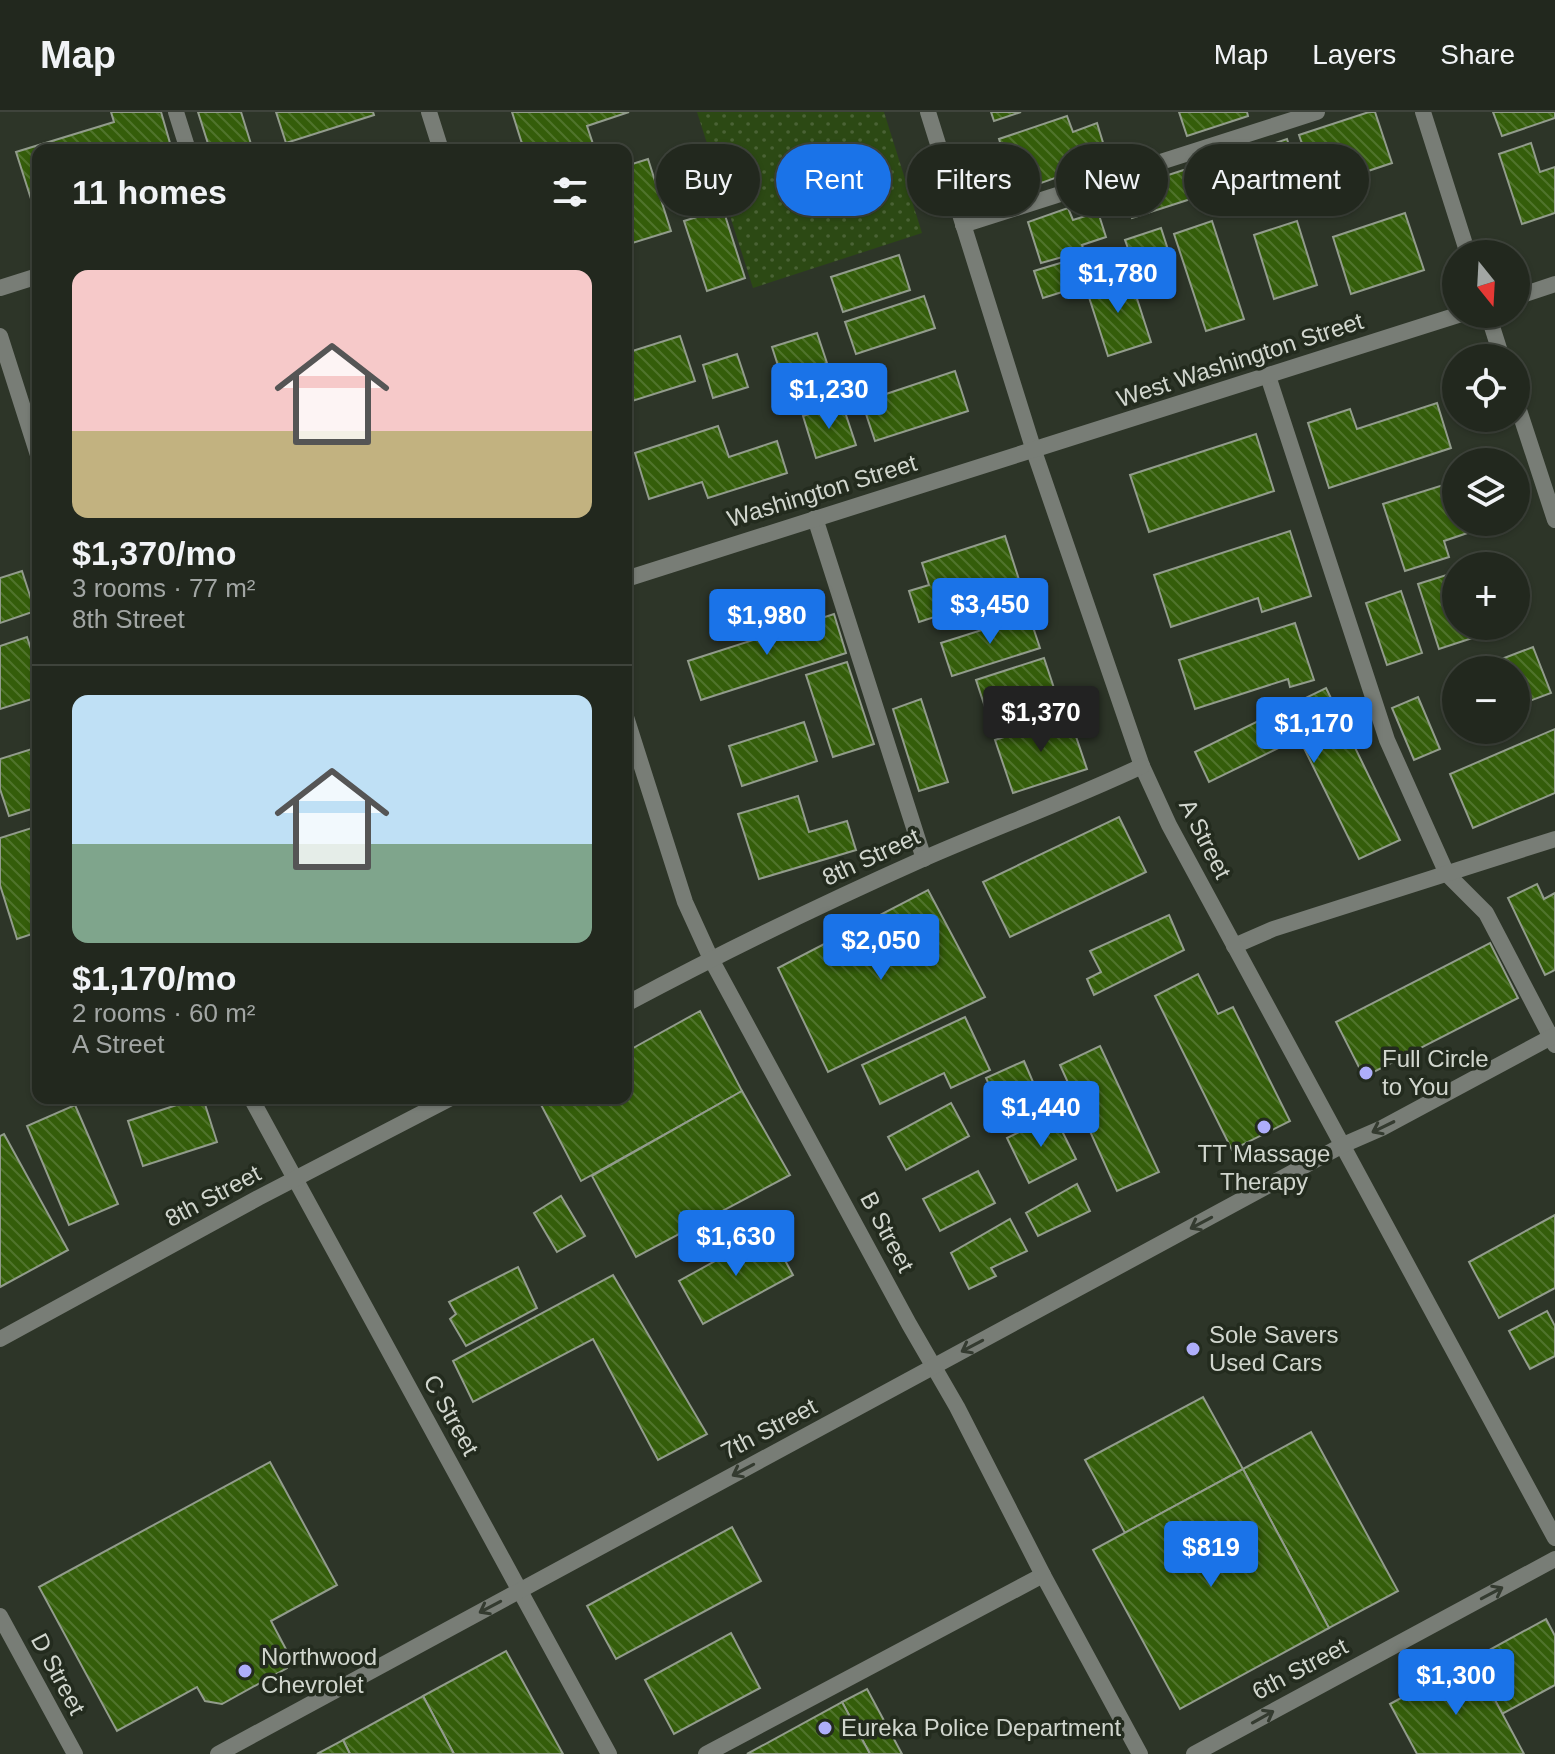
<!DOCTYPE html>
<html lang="en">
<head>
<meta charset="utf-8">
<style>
	body { margin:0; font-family:Arial,sans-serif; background:#2a3027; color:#f1f3f6; height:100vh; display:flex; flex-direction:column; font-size:30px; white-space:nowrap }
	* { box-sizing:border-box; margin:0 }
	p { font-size:26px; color:#a2a6a4 }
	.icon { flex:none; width:44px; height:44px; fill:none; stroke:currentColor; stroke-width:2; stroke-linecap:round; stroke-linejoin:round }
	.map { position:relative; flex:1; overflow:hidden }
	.drawer { position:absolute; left:32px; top:32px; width:600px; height:960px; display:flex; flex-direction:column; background:#22281e; border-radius:16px; box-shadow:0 2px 6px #0004,0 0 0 2px #3f443c }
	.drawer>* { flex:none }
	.banner { position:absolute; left:656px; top:32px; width:760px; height:72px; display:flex; gap:16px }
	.needle { width:52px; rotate:162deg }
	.controls { position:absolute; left:1442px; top:128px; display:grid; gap:16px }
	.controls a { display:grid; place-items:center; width:88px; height:88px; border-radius:50%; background:#22281e; box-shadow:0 2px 6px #0004,0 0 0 2px #3f443c; font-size:40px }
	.price { position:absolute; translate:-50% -68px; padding:0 18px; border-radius:8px; background:#1a73e8; color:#fff; font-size:26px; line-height:52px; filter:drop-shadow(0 2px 4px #0008) }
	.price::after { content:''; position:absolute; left:50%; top:48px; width:24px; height:18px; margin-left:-12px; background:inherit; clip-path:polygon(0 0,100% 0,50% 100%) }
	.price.active { background:#222; color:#fff }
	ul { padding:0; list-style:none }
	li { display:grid; align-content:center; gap:16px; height:424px; padding:0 40px }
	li+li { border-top:2px solid #3f443c }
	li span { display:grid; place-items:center; height:248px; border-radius:16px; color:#555 }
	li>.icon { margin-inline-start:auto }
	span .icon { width:144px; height:144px; fill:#fffc; stroke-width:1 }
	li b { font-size:34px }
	h2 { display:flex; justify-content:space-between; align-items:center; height:96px; padding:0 40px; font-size:34px }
	.chip { padding:0 28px; border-radius:36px; background:#22281e; box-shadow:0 2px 6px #0004,0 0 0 2px #3f443c; font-size:28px; line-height:72px }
	.chip.active { background:#1a73e8; color:#fff }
	header { display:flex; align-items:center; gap:48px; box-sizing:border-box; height:112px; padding:0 40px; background:#22281e; border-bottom:2px solid #3f443c }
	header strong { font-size:38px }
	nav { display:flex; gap:44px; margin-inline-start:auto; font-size:28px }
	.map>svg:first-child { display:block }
</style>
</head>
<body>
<header>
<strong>Map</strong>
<nav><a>Map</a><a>Layers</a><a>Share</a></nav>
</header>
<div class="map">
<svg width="1555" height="1642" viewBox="0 0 1555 1642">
	<defs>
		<pattern id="park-dots" width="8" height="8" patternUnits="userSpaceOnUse" patternTransform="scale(2)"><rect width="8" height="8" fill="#2c4914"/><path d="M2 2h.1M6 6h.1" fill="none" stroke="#4a6235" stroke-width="1.8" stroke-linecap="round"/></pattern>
		<pattern id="building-back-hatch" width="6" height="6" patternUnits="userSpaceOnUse" patternTransform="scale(2)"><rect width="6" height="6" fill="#345d0a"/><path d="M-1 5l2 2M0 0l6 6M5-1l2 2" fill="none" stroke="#50742c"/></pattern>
	</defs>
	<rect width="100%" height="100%" fill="#2d3528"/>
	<path fill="url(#park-dots)" d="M697 0H884L922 121 753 176Z"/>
	<g fill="url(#building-back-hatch)" stroke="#929c8c" stroke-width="2">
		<path d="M111 0H161L172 38H38V88L32 90 16 40 114 10Z"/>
		<path d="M198 0H241L251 32 233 38H210Z"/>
		<path d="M276 0H373L374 3 286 31Z"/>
		<path d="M512 0H629L587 14 595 38H524Z"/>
		<path d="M991 0H1021L994 9Z"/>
		<path d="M1179 0H1247L1248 4 1187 24Z"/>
		<path d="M1369 0H1375L1392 51 1317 76 1299 23Z"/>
		<path d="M1493 0H1555V6L1502 24Z"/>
		<path d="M1067 4 1073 20 1097 11 1108 47 1016 80 999 27Z"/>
		<path d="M1287 27 1298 62 1255 76 1244 42Z"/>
		<path d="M1531 31 1540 60 1555 55V101L1522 112 1499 42Z"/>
		<path d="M648 47 671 119 626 133V54Z"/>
		<path d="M1196 54 1206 82 1132 106 1122 78Z"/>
		<path d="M1068 96 1073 108 1098 100 1106 125 1082 133 1084 139 1041 151 1028 110Z"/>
		<path d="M723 97 745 166 707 179 684 109Z"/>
		<path d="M1405 101 1424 158 1351 182 1333 125Z"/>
		<path d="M1212 109 1244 207 1206 219 1174 122Z"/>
		<path d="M1297 109 1317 173 1274 187 1254 123Z"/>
		<path d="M1161 116 1173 153 1138 165 1125 128Z"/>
		<path d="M899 143 910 178 843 200 831 165Z"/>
		<path d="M1067 149 1075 176 1043 186 1034 159Z"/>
		<path d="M1129 162 1151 230 1108 244 1086 176Z"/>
		<path d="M924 184 935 216 856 242 845 210Z"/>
		<path d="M817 221 827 251 782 266 772 235Z"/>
		<path d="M680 224 695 269 626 291V241Z"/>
		<path d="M737 242 748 275 713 286 703 253Z"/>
		<path d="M955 259 968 299 875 329 862 290Z"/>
		<path d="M842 291 856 333 816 346 803 304Z"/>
		<path d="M1437 291 1451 336 1329 376 1308 311 1350 297 1357 317Z"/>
		<path d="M718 314 729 345 777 329 787 361 708 386 702 370 649 387 635 341Z"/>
		<path d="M1256 322 1274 379 1149 420 1130 363Z"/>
		<path d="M1456 369V410H1490L1491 413 1444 429 1449 445 1405 459 1383 392Z"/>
		<path d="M1290 419 1311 484 1262 500 1258 486 1171 515 1154 463Z"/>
		<path d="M1005 424 1022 477 919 510 909 479 929 473 922 451Z"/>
		<path d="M1499 446 1502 454H1473Z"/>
		<path d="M22 459 35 499 0 511V466Z"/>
		<path d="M1456 460V514H1509L1439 537 1418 472Z"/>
		<path d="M1401 479 1422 541 1387 553 1366 491Z"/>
		<path d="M834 502 846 541 701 588 688 549Z"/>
		<path d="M1029 503 1040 536 952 564 941 531Z"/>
		<path d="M1295 511 1314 568 1290 575 1288 567 1195 597 1179 548Z"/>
		<path d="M27 525 38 558V585L0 597V534Z"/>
		<path d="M1533 535 1551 581 1516 594V558H1473Z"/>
		<path d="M1044 546 1058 588 990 610 976 568Z"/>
		<path d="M847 550 874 632 833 645 806 563Z"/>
		<path d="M1326 576 1400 728 1359 747 1299 626 1209 670 1195 640Z"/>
		<path d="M1418 585 1440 637 1414 648 1392 596Z"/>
		<path d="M921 587 948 670 919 679 893 597Z"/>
		<path d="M1456 589V617L1455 618 1446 593Z"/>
		<path d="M1069 604 1087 657 1013 681 995 628Z"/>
		<path d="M804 610 817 649 742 674 729 634Z"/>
		<path d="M1555 617V681L1473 716 1450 662Z"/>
		<path d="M38 635V695L9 704 0 677V647Z"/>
		<path d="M798 684 809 720 847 709 856 738 759 767 738 702Z"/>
		<path d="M1119 705 1146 760 1010 825 983 770Z"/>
		<path d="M38 714V820L17 827 0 773V726Z"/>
		<path d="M1537 772 1544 787 1555 781V858L1545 863 1508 786Z"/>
		<path d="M928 778 985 885 828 960 778 856Z"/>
		<path d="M1169 803 1184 838 1094 883 1087 867 1101 860 1090 839Z"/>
		<path d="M1490 831 1518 886 1364 965 1336 910Z"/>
		<path d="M1198 862 1218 902 1233 895 1290 1009 1232 1038 1155 884Z"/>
		<path d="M700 899 742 979 581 1069 538 987 626 986V940Z"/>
		<path d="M965 905 990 958 951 976 944 961 880 992 862 953Z"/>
		<path d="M1100 934 1159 1060 1117 1079 1060 953Z"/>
		<path d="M1024 949 1039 984 1002 1001 986 966Z"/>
		<path d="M742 979 790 1063 636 1145 592 1064Z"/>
		<path d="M198 986H203L217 1030 143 1054 128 1009Z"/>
		<path d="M951 991 969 1024 906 1058 888 1025Z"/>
		<path d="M75 993 118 1092 69 1113 27 1014Z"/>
		<path d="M1054 1003 1076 1047 1029 1071 1007 1026Z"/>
		<path d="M4 1022 68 1138 0 1175V1024Z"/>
		<path d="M978 1059 995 1091 940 1119 923 1087Z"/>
		<path d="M1077 1072 1090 1099 1038 1124 1026 1101Z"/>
		<path d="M561 1084 585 1124 557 1140 534 1101Z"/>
		<path d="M1555 1103V1176L1499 1206 1469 1150Z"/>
		<path d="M1010 1107 1027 1139 991 1156 996 1164 969 1177 951 1141Z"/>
		<path d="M769 1119 793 1163 703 1212 679 1169Z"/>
		<path d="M518 1155 537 1196 466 1234 450 1207 456 1202 449 1190Z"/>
		<path d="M613 1163 707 1322 658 1348 593 1227 473 1290 453 1249Z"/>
		<path d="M1547 1199 1555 1214V1244L1530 1257 1509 1219Z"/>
		<path d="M1203 1285 1243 1357 1125 1421 1085 1348Z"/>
		<path d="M1311 1320 1398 1479 1329 1516 1243 1357Z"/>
		<path d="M270 1350 337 1473 271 1509 289 1543 287 1556 222 1592 205 1589 197 1575 117 1619 39 1475Z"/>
		<path d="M1243 1357 1329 1516 1180 1597 1093 1438Z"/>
		<path d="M732 1415 761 1469 616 1547 587 1494Z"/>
		<path d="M1546 1507 1555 1524V1573L1502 1602 1473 1547Z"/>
		<path d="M731 1521 760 1576 674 1622 645 1568Z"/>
		<path d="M506 1539 563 1642H454L423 1584Z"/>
		<path d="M1473 1547 1524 1642H1417L1390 1592Z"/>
		<path d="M867 1577 902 1642H870L842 1590Z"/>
		<path d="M423 1584 454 1642H350L343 1628Z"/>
		<path d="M842 1590 870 1642H747Z"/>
		<path d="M343 1628 350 1642H317Z"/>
	</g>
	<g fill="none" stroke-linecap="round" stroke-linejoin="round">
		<g stroke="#787d76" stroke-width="16">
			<path d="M176 0 188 38"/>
			<path d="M963 113 1317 0"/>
			<path d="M1268 264 1387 628 1447 762 1486 801 1555 933"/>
			<path d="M815 406 924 747"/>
			<path d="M1234 834 1273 817 1555 727"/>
			<path d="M706 1642 1043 1463"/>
		</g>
		<g stroke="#787d76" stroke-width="16">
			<path d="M429 0 441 38"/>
			<path d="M928 0 1034 339 1142 654 1169 713 1555 1426"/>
			<path d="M0 176 38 164"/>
			<path d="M1516 185 1555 172"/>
			<path d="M0 224 38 343"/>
			<path d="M626 467C904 377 1183 292 1461 202"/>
			<path d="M626 605 685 790 711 847 909 1212 957 1295 1043 1463 1140 1642"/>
			<path d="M626 892C723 840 822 792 923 747 996 715 1070 688 1142 654"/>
			<path d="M251 986 520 1479"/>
			<path d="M0 1227 258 1086 451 986"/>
			<path d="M0 1504 75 1642"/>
		</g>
		<g stroke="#787d76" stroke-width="16">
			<path d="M1423 0 1468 142"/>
			<path d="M1488 202 1502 246"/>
			<path d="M1516 289 1555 408"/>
			<path d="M520 1479 609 1642"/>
			<path d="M218 1642 1343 1033 1382 1016 1555 923"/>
			<path d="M1194 1642 1555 1447"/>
		</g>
	</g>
	<defs><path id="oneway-shaft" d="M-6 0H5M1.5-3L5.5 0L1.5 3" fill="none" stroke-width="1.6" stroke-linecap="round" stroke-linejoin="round" transform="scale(2)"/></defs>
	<g stroke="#343b30">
		<use href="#oneway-shaft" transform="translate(1383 1015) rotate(154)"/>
		<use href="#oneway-shaft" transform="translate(1201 1111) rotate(152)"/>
		<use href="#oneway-shaft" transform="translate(972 1234) rotate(152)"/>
		<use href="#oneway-shaft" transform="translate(743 1358) rotate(152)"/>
		<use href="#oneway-shaft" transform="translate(1492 1481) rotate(-28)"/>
		<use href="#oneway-shaft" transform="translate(490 1495) rotate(152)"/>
		<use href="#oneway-shaft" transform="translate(1263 1605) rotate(-29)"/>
	</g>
	<g fill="#aeaefa" stroke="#232b1e" stroke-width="3">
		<circle cx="1366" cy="961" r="8"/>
		<circle cx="1264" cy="1015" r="8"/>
		<circle cx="1193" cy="1237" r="8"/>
		<circle cx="245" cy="1559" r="8"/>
		<circle cx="825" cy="1616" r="8"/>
	</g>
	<g text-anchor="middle" stroke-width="7" stroke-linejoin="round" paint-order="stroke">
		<g font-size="24" fill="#d1d6ce" stroke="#232b1e">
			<text transform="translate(1240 248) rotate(-18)" y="8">West Washington Street</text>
			<text transform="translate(822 379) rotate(-17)" y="8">Washington Street</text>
			<text transform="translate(1205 727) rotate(63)" y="8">A Street</text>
			<text transform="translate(871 745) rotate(-25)" y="8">8th Street</text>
			<text transform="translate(213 1084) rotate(-28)" y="8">8th Street</text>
			<text transform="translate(887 1120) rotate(62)" y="8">B Street</text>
			<text transform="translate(451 1303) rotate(61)" y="8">C Street</text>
			<text transform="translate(769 1317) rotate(-28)" y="8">7th Street</text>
			<text transform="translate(1300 1557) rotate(-28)" y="8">6th Street</text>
			<text transform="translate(58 1562) rotate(62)" y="8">D Street</text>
		</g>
		<g font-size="24" fill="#d1d6ce" stroke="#232b1e" text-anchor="start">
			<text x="1382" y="955">Full Circle<tspan x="1382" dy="28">to You</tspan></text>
			<text x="1264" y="1050" text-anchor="middle">TT Massage<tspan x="1264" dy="28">Therapy</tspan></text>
			<text x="1209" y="1231">Sole Savers<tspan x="1209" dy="28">Used Cars</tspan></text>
			<text x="261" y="1553">Northwood<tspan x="261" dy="28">Chevrolet</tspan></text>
			<text x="841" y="1624">Eureka Police Department</text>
		</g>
	</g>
</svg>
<div class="controls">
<a><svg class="needle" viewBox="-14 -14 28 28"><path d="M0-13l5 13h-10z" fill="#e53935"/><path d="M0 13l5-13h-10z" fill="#a2a6a4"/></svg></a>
<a><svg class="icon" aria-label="locate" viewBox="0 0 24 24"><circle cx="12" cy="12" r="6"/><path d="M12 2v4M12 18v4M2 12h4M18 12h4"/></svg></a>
<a><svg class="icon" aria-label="layers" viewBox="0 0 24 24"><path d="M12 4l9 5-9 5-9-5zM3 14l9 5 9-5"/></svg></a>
<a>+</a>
<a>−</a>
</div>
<b class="price" style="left:1118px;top:203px">$1,780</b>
<b class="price" style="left:829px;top:319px">$1,230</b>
<b class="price" style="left:990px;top:534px">$3,450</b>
<b class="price" style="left:767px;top:545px">$1,980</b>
<b class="price active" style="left:1041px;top:642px">$1,370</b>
<b class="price" style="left:1314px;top:653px">$1,170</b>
<b class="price" style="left:881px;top:870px">$2,050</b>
<b class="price" style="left:1041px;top:1037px">$1,440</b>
<b class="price" style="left:736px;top:1166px">$1,630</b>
<b class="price" style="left:1211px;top:1477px">$819</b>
<b class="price" style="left:1456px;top:1605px">$1,300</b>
<div class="banner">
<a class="chip">Buy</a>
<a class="chip active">Rent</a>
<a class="chip">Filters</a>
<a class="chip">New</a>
<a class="chip">Apartment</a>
</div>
<section class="drawer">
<h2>11 homes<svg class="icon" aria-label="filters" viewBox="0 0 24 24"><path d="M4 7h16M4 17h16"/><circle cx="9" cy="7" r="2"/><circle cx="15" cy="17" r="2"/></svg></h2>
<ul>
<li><span style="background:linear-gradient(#f6c9c9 65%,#c2b280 0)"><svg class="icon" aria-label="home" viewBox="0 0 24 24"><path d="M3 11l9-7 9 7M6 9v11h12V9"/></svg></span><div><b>$1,370/mo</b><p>3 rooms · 77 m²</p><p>8th Street</p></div></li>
<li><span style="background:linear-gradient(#bfe0f5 60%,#7fa58c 0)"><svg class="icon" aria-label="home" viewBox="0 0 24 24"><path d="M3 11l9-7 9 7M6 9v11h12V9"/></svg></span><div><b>$1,170/mo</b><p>2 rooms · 60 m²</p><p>A Street</p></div></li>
</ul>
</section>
</div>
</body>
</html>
